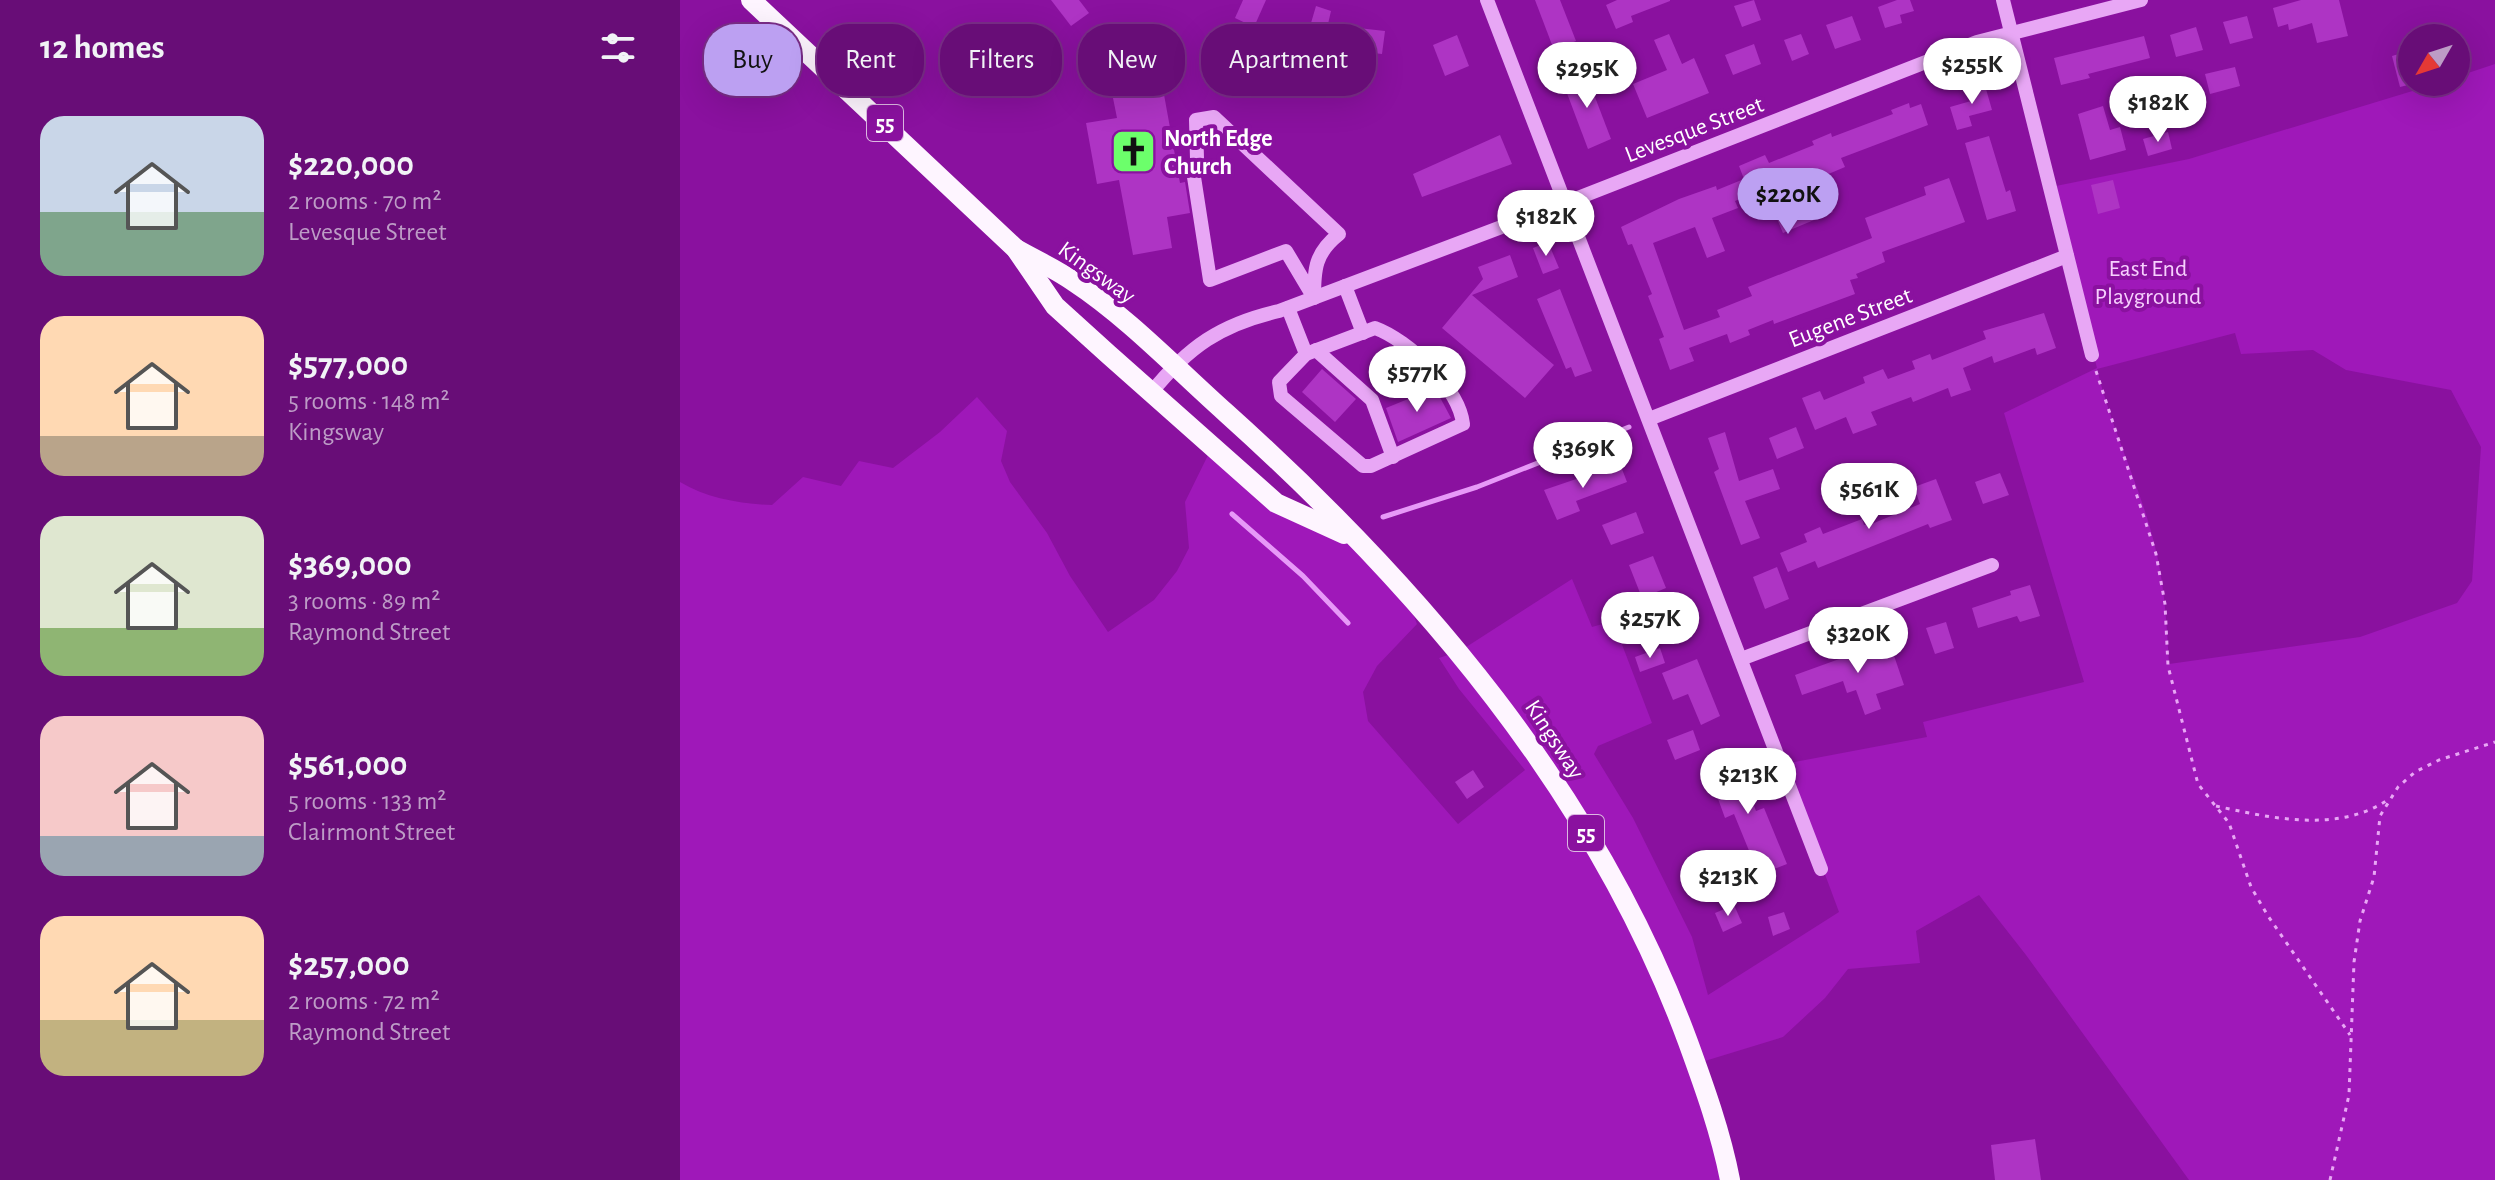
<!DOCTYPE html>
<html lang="en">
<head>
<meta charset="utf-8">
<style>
	body { margin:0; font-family:"Alegreya Sans",sans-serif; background:#6d167c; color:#f1f3f6; height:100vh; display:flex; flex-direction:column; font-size:30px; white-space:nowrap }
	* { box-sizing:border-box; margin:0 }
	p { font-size:26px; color:#bd9cc6 }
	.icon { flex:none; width:44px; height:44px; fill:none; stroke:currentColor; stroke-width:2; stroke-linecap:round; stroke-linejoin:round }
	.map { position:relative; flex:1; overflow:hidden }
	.sheet { display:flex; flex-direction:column; background:#680d77; width:680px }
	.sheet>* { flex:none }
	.top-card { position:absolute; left:24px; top:24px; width:760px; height:72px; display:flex; gap:16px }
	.needle { width:52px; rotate:231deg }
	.controls { position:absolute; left:1718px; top:24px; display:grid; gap:16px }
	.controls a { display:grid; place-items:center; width:72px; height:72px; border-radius:50%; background:#680d77; box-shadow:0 8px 32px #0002,0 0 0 2px #7b2d89; font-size:40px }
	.price { position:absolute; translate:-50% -68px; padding:0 18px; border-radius:28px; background:#fff; color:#222; font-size:26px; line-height:52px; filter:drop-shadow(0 2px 4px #0008) }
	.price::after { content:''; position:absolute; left:50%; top:48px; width:24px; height:18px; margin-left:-12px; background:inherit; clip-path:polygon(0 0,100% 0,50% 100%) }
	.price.selected { background:#bca0f2; color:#111 }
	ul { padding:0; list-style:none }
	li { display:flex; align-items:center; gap:24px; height:200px; padding:0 40px }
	li span { display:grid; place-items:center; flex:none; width:224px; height:160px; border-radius:24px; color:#555 }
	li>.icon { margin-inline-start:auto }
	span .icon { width:96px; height:96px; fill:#fffc; stroke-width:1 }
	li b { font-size:34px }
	h2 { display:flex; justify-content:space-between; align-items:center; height:96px; padding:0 40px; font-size:34px }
	.tag { padding:0 28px; border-radius:32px; background:#680d77; box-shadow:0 8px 32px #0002,0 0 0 2px #7b2d89; font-size:28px; line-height:72px }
	.tag.selected { background:#bca0f2; color:#111 }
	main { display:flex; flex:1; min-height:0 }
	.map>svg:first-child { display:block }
</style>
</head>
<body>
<main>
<section class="sheet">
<h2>12 homes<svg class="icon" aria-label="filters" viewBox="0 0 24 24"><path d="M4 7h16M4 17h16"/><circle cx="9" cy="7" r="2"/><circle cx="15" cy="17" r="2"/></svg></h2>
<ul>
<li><span style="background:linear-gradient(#c9d6e8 60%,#7fa58c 0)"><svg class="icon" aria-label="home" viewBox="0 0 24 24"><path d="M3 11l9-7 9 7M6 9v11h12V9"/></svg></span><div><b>$220,000</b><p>2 rooms · 70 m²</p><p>Levesque Street</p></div></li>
<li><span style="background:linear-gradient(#ffd9b3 75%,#b9a48a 0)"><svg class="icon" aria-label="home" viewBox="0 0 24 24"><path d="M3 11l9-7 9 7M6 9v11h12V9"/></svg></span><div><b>$577,000</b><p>5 rooms · 148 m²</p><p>Kingsway</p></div></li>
<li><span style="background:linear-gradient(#dfe7d0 70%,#8fb573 0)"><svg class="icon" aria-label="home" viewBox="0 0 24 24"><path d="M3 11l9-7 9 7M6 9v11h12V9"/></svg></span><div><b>$369,000</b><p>3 rooms · 89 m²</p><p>Raymond Street</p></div></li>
<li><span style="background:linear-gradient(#f6c9c9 75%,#9aa5b1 0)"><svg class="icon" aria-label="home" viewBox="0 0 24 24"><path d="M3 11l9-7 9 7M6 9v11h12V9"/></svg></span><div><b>$561,000</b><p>5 rooms · 133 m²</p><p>Clairmont Street</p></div></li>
<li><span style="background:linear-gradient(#ffd9b3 65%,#c2b280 0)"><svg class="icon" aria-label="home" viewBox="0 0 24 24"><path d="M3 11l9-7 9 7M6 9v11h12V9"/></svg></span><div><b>$257,000</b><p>2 rooms · 72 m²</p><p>Raymond Street</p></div></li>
</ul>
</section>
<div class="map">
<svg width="1815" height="1180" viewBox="0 0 1815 1180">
	<rect width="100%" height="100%" fill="#8a119f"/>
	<path fill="#9f18b9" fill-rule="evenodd" d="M1815 64V1180H1509L1346 955 1299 895 1236 931 1240 963 1168 969 1145 998 1103 1037 1015 1064 1048 1180H0V482C26 498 61 504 92 505L123 477 161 486 179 461 213 468 260 432 297 397 327 431 321 461 330 482 367 533 390 576 428 632 474 600 497 571 509 548 505 502 532 447 596 503 673 538 722 585 737 624 697 666 683 692 688 721 778 824 845 770 779 689 759 658 780 651 892 579 912 627 933 621 972 723 918 746 914 754 953 818 1012 937 1028 995 1159 912 1104 764 1247 737 1243 722 1404 682 1324 413 1417 368 1371 187 1509 159 1762 82H1776V77ZM1555 333 1561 354 1633 350 1666 370 1771 390 1801 447 1792 581 1777 603 1680 637 1489 664C1487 628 1485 591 1477 555 1463 491 1432 432 1417 369Z"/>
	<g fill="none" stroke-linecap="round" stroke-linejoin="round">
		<g stroke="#e799f8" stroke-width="5">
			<path d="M552 514 623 576 668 623"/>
			<path d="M703 517 797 487 949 427"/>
		</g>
	</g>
	<g fill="#ae34c4">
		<path d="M371 0H399L409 13 391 26Z"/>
		<path d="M563 0H586L574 27 555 18Z"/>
		<path d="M855 0H880L896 41 874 50Z"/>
		<path d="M937 0H990V1L951 16 953 22 936 29 926 5Z"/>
		<path d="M1074 0 1081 20 1062 27 1054 6Z"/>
		<path d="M1217 0H1230L1234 11 1220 15 1222 23 1205 28 1198 7Z"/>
		<path d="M1621 0H1659L1668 36 1637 43 1632 23 1609 30 1608 24 1598 27 1593 8Z"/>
		<path d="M636 6 651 11 648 24 678 33V28L705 31 702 54 676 51 675 54 626 40Z"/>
		<path d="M1172 16 1181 40 1155 49 1146 25Z"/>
		<path d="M1567 16 1573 38 1550 44 1543 22Z"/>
		<path d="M1516 27 1523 50 1496 57 1490 35Z"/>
		<path d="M364 32 378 50 371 56 376 62 344 86 337 77 331 81 319 66Z"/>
		<path d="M989 34 1002 64 1014 58 1029 93 967 118 953 84 987 70 974 40Z"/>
		<path d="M1121 34 1129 54 1112 61 1104 40Z"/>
		<path d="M777 35 789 66 765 76 753 45Z"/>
		<path d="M1464 36 1470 58 1408 74 1410 78 1381 85 1374 58Z"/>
		<path d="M1074 44 1081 64 1053 75 1045 55Z"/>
		<path d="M1732 50V84L1720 87 1712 56Z"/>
		<path d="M1555 67 1560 86 1530 94 1525 74Z"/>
		<path d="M905 71 931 139 908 149 882 80Z"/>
		<path d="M1304 82 1312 110 1289 116 1292 126 1277 130 1270 107 1291 101 1287 86Z"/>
		<path d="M483 89 500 183 505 182 510 213 487 217 492 248 453 255 439 180 417 184 406 123 437 118 433 98Z"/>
		<path d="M1229 103 1230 108 1241 104 1248 125 1161 158 1165 167 1139 178 1153 212 1103 233 1095 214 1122 203 1108 169 1081 180 1084 189 1055 201 1058 208 1032 218 1045 251 1027 258 1015 227 973 243 1004 330 1040 317 1037 310 1072 296 1068 287 1192 238 1185 218 1246 195 1244 187 1269 178 1285 222 1202 252 1205 262 1176 274 1178 278 1170 280 1175 294 1094 324 1093 320 1068 330 1070 335 1050 343 1047 334 1009 348 1014 361 990 370 979 339 984 337 968 296 972 294 952 244 948 245 941 227 999 199 1036 186 1037 190 1064 179 1059 166 1085 155 1089 163 1134 145 1132 141 1151 133 1152 137 1213 114 1211 110Z"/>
		<path d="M1423 106 1430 130 1440 127 1446 150 1410 160 1398 114Z"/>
		<path d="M1488 132 1492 149 1468 156 1463 139Z"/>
		<path d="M820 135 832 164 742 197 733 174Z"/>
		<path d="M1309 136 1326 192 1330 190 1336 211 1307 220 1285 143Z"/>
		<path d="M1433 180 1440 208 1418 214 1411 185Z"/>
		<path d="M868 242 879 268 863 274 853 248Z"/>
		<path d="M830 255 838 277 792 295 874 365 845 398 762 328 803 279 798 267Z"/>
		<path d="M880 289 912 371 895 377 891 367 886 369 857 299Z"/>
		<path d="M1364 313 1376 348 1357 355 1355 348 1314 363 1312 356 1283 368 1291 390 1271 397 1268 388 1233 402 1231 397 1191 412 1197 425 1173 434 1166 417 1135 430 1122 398 1140 391 1144 400 1185 383 1183 377 1203 369 1208 379 1235 369 1232 361 1250 354 1252 360 1306 339 1303 331Z"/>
		<path d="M642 369 676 399 655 422 622 392Z"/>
		<path d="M755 388 771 418 718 442 706 408Z"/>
		<path d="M1116 427 1124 448 1097 459 1089 438Z"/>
		<path d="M1045 432 1059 481 1093 469 1100 489 1065 501 1080 538 1061 545 1034 472 1039 469 1028 438Z"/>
		<path d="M940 464 947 482 896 501 900 511 877 520 864 490Z"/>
		<path d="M1320 473 1329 495 1303 504 1295 482Z"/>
		<path d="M1256 479 1272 520 1250 528 1248 524 1138 568 1135 561 1108 572 1100 553 1127 542 1124 534 1140 527 1143 534 1182 519 1184 525 1194 523 1240 504 1234 487Z"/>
		<path d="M956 512 964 533 931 545 922 525Z"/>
		<path d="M973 556 986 588 962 598 949 565Z"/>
		<path d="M1097 567 1109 599 1085 609 1073 577Z"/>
		<path d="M1350 585 1360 616 1340 622 1337 616 1298 628 1292 608 1331 595 1330 591Z"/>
		<path d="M1266 622 1274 648 1255 654 1246 628Z"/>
		<path d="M1209 641 1224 685 1196 694 1201 709 1185 715 1176 690 1167 693 1163 681 1122 695 1115 675Z"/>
		<path d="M980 648 985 663 960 672 955 657Z"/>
		<path d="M1017 659 1040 716 1021 725 1008 694 993 700 982 673Z"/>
		<path d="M1013 730 1020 750 995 760 987 740Z"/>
		<path d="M1053 750 1076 811 1084 808 1107 864 1079 875 1054 814 1045 818 1037 796 1046 793 1032 758Z"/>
		<path d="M793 770 804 787 787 799 775 782Z"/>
		<path d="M1054 905 1062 923 1043 932 1035 913Z"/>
		<path d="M1104 912 1110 929 1093 936 1088 917Z"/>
		<path d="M1355 1139 1361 1180H1315L1311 1145Z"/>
	</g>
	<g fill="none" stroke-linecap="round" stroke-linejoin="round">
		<g stroke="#e8a7f5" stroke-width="3" stroke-dasharray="4 6" stroke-linecap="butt">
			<path d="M1416 371 1476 554 1485 604 1488 666 1518 784 1549 823 1571 887 1588 916 1670 1035"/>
			<path d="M1536 806C1590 818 1657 833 1706 801"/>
			<path d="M1650 1180 1669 1095 1674 962 1680 921 1694 877 1700 816 1718 787 1735 772 1759 760 1815 742"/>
		</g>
		<g stroke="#e8a7f5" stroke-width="14">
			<path d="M807 0 1141 869"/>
			<path d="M1323 0 1412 355"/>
			<path d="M534 117 659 234C635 253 634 269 634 298L606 251 530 280 514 177 517 159 516 120Z"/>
			<path d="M665 286 683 333"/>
			<path d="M608 308 626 354"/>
			<path d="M695 328C728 340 779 388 783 424L691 466H683L601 396 599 382 626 354Z"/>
			<path d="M636 350 692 400 713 457"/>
			<path d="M471 393C508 347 541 324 599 311L885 203 1297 42 1461 0"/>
			<path d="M969 419 1387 256"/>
			<path d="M1061 659 1312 565"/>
		</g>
		<g stroke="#fef5ff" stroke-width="20">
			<path d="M71 0 336 249 375 306 428 354 596 503 664 534"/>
			<path d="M336 249C355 260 376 269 394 282 446 316 498 370 545 412 740 587 916 792 1008 1042 1024 1086 1041 1133 1050 1180"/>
		</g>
	</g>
	<defs>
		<symbol id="church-square" viewBox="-11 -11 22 22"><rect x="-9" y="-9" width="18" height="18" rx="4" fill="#6cff6b" stroke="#8a119f"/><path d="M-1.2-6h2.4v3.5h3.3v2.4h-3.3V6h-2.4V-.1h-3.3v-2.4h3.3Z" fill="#111"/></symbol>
	</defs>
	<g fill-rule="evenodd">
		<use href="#church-square" x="428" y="126" width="51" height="51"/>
	</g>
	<g text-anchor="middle" stroke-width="8" stroke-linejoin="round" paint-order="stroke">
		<g fill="#8a119f" stroke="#dcb8e2" stroke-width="2">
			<rect x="187" y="105" width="36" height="36" rx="6"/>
			<rect x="888" y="815" width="36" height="36" rx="6"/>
		</g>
		<g font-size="22" font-weight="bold" fill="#fff">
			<text x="205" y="131">55</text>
			<text x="906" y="841">55</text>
		</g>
		<g font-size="24" fill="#fff" stroke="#8a119f">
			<text transform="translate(1014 129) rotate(-21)" y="8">Levesque Street</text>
			<text transform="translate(417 272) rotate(36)" y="8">Kingsway</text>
			<text transform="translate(1170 317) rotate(-21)" y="8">Eugene Street</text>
			<text transform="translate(875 739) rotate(57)" y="8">Kingsway</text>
		</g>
		<g font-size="24" font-weight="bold" fill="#fff" stroke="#8a119f" text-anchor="start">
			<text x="484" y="146">North Edge<tspan x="484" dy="28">Church</tspan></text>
		</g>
		<g font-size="24" fill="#f7d0fe" stroke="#8a119f">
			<text x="1468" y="276">East End<tspan x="1468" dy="28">Playground</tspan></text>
		</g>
	</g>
</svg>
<div class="controls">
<a><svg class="needle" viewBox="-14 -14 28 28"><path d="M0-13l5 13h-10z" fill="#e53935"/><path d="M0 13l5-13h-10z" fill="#bd9cc6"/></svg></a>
</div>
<b class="price" style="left:1292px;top:106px">$255K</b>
<b class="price" style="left:907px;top:110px">$295K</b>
<b class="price" style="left:1478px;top:144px">$182K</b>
<b class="price selected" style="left:1108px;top:236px">$220K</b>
<b class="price" style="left:866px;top:258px">$182K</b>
<b class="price" style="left:737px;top:414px">$577K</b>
<b class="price" style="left:903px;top:490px">$369K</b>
<b class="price" style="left:1189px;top:531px">$561K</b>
<b class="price" style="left:970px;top:660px">$257K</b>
<b class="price" style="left:1178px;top:675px">$320K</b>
<b class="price" style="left:1068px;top:816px">$213K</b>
<b class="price" style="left:1048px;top:918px">$213K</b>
<div class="top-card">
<a class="tag selected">Buy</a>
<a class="tag">Rent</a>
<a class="tag">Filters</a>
<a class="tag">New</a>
<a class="tag">Apartment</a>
</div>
</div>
</main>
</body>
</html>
